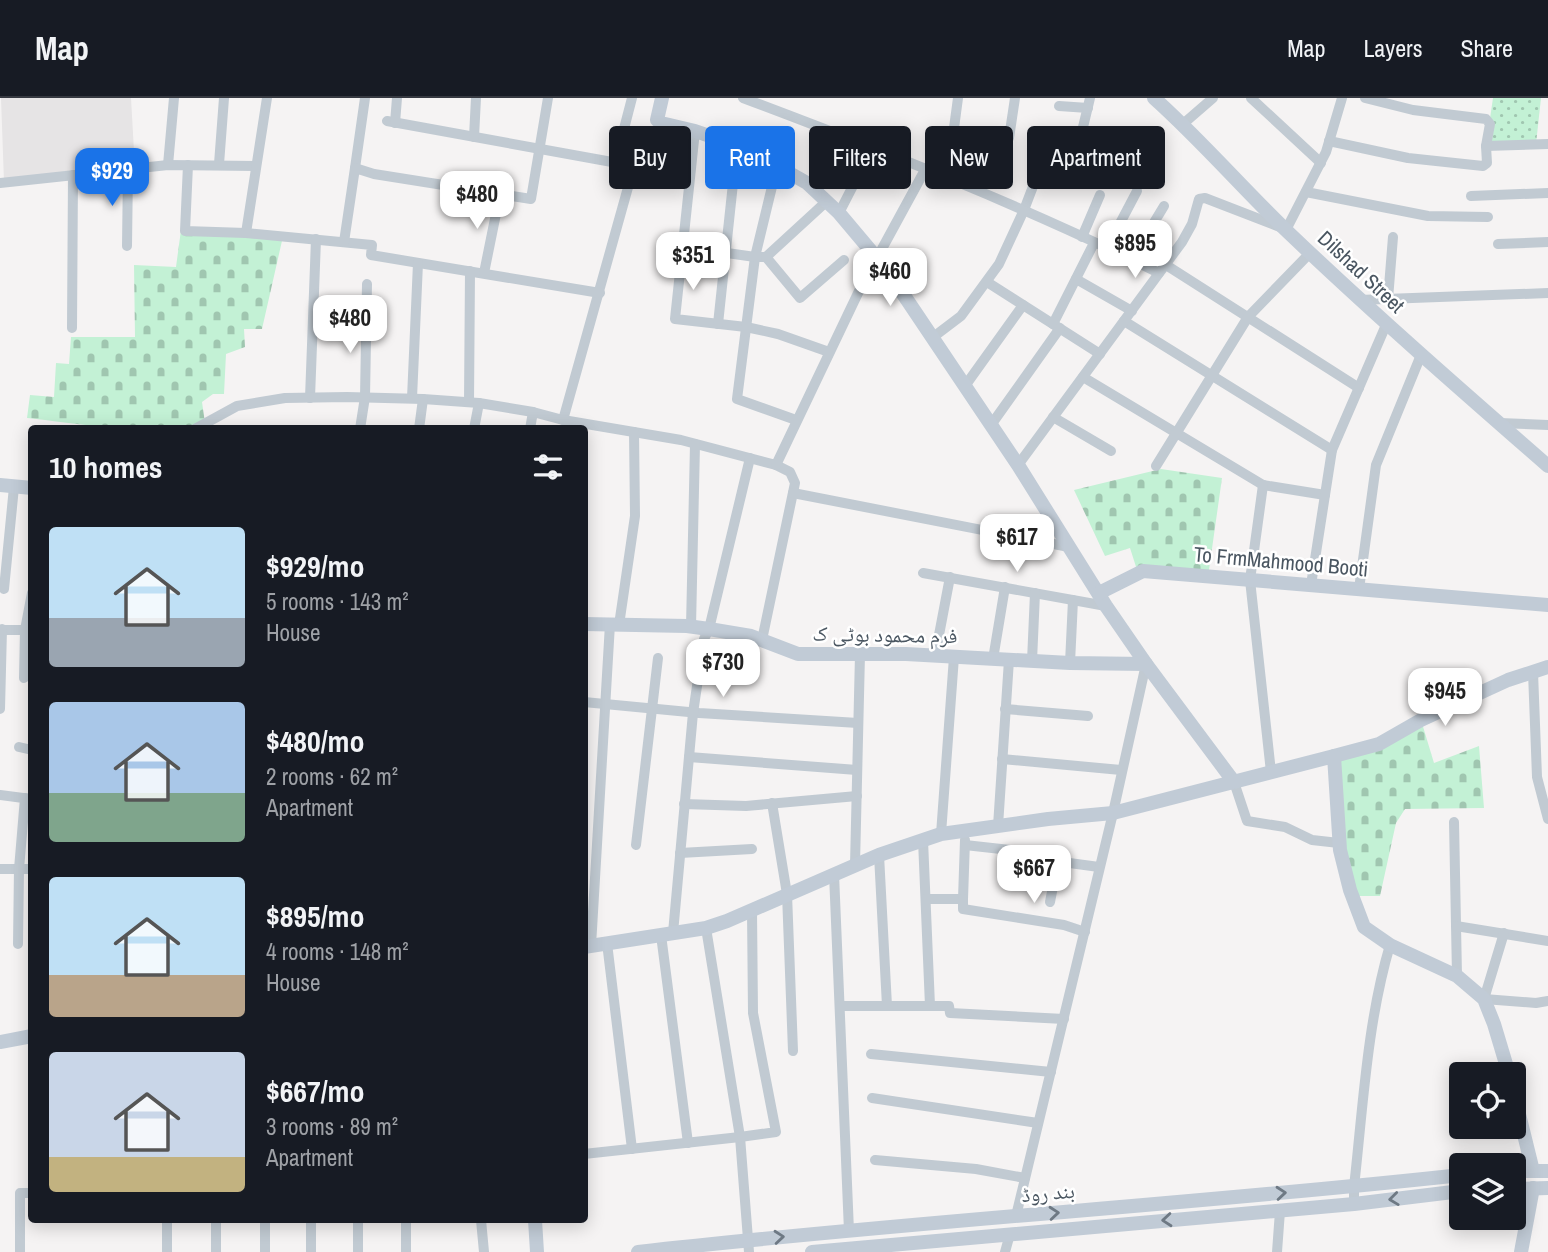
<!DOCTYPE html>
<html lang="en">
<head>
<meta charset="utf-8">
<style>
	body { margin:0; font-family:"Archivo Narrow","Noto Naskh Arabic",sans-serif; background:#20242c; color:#f1f3f6; height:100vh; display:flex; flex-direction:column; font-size:26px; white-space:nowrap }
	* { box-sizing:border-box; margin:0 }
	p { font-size:23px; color:#9ea1a6 }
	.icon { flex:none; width:38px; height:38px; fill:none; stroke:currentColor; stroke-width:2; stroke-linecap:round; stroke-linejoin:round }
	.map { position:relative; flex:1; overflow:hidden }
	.panel { position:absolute; left:28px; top:327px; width:560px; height:798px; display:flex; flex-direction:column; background:#171b24; border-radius:7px; box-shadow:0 4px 18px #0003 }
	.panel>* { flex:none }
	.banner { position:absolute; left:609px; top:28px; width:665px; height:63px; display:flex; gap:14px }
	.fabs { position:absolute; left:1449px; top:964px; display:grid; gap:14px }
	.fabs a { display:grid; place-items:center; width:77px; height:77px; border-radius:7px; background:#171b24; box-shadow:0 4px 18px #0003; font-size:35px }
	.price { position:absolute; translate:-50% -60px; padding:0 16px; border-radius:14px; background:#fff; color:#222; font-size:23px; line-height:46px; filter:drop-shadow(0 2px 4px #0008) }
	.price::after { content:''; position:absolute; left:50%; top:42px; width:21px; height:16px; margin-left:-10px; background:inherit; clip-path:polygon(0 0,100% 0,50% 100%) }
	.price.active { background:#1a73e8; color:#fff }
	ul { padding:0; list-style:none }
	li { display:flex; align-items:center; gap:21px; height:175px; padding:0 21px }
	li span { display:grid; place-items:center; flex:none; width:196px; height:140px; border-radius:7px; color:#555 }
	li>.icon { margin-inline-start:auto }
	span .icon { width:84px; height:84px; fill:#fffc; stroke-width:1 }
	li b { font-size:30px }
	h2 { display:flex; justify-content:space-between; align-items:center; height:84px; padding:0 21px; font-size:30px }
	.chip { padding:0 24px; border-radius:7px; background:#171b24; box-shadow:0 4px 18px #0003; font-size:24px; line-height:63px }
	.chip.active { background:#1a73e8; color:#fff }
	header { display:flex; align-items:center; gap:42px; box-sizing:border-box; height:98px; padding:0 35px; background:#171b24; border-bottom:2px solid #363941 }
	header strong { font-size:33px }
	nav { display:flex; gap:38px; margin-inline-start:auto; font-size:24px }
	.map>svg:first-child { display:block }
</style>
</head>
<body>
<header>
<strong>Map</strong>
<nav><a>Map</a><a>Layers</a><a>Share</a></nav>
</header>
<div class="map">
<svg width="1548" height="1154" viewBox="0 0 1548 1154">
	<defs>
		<pattern id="cemetery-stones" width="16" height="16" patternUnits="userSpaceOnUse" patternTransform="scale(1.75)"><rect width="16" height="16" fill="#c3f1d5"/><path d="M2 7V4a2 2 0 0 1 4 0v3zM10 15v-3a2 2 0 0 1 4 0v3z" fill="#a0c6b0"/></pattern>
		<pattern id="park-dots" width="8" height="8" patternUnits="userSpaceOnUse" patternTransform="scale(1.75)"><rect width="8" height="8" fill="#c3f1d5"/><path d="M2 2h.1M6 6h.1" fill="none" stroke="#a0c6b0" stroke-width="1.8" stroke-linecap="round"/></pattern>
	</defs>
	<rect width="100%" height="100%" fill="#f5f3f3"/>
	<path fill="#e6e4e5" d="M1 0H131L135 71 4 84Z"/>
	<g fill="url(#cemetery-stones)">
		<path d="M181 132 284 134 262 231H244L245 249 226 256 224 296H213L202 304 205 325C175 341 65 324 27 320L30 297 54 299 56 265 69 266 71 239H135L134 167 176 169Z"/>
		<path d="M1161 371 1222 380 1208 479 1138 475 1130 450 1105 458 1074 392Z"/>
		<path d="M1421 622 1434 665 1479 648 1484 710 1405 711 1396 725 1380 798H1352L1334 658Z"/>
	</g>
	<path fill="url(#park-dots)" d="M1493 0H1541L1536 46 1486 48Z"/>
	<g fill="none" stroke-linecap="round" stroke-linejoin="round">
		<g stroke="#c1cad2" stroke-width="10">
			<path d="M743 0C884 53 1024 108 1159 175"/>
			<path d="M1251 0 1321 65"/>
			<path d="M1365 0 1413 12 1486 21 1490 26 1486 48 1548 46"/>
			<path d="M1059 8 1088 10"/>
			<path d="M387 23 634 68 563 322"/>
			<path d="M395 25 397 0"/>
			<path d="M1183 26 1213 0"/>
			<path d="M954 30 958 0"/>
			<path d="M695 33 675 221 746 229 778 236 829 254"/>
			<path d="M474 39 476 0"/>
			<path d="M1009 40 1015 0"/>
			<path d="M1329 43 1408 60 1483 68 1487 65 1486 48"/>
			<path d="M619 50 632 0"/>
			<path d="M219 66 224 0"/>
			<path d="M168 67 174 0"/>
			<path d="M188 67 185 133 246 135 372 147 371 157 600 195"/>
			<path d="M777 68 755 159 737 301 796 322"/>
			<path d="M355 70 365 0"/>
			<path d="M0 85 168 67 256 68"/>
			<path d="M1074 86 1087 56 1077 54"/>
			<path d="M1306 94 1428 118 1488 119"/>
			<path d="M1471 98 1548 95"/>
			<path d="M839 115 873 49"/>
			<path d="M246 135 267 0"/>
			<path d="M1082 139 1100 97"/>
			<path d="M344 144 355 70 374 76 531 101 548 0"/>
			<path d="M1498 146 1548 144"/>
			<path d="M127 148 128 72"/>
			<path d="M1107 150 1137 93"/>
			<path d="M706 152 755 159H766L827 103"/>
			<path d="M766 159 800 200 844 162"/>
			<path d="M877 160 926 70"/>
			<path d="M1132 161 1164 108"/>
			<path d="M1166 167 1359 290"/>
			<path d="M484 175 500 96"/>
			<path d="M1076 181 1132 213"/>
			<path d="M987 184 1100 256"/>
			<path d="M1388 201 1393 139"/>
			<path d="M1359 202 1548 195"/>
			<path d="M1124 223 1332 352"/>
			<path d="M718 226 737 48"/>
			<path d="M1053 226 1094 145"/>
			<path d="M72 230 73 77"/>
			<path d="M932 240 961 218 999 166 1024 112 1048 49 1077 54 1090 0"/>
			<path d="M1083 279 1263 387 1325 397"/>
			<path d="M965 288 1023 207"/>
			<path d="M310 300 316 141"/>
			<path d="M412 300 418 165"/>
			<path d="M469 304 470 173"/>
			<path d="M1053 319 1111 353"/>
			<path d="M1499 325 1548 327"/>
			<path d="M991 327 1060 230"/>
			<path d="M195 331 237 308 285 300 347 299 423 301 479 305 533 314 563 322 681 342 776 367 790 374 795 385 762 542"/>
			<path d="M360 331 365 299 367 186"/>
			<path d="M419 331 423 301"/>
			<path d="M474 331 479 305"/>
			<path d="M530 331 533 314"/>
			<path d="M776 367 859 193 887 172"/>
			<path d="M1018 367 1182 144 1192 126 1199 101 1205 100 1285 131 1288 128 1326 54 1342 0"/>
			<path d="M1156 368 1248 219 1310 155"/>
			<path d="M1263 387 1250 482 1271 674"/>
			<path d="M793 395 1069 449"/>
			<path d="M923 475 1106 508"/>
			<path d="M1311 487 1332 352 1386 227"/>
			<path d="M4 491 14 389"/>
			<path d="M1359 491 1376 367 1421 257"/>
			<path d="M619 527 635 418 634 334"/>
			<path d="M691 529 695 346"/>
			<path d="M0 532H25"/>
			<path d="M935 558 950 479"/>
			<path d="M993 561 1005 489"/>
			<path d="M1032 563 1035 495"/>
			<path d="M1070 565 1073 502"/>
			<path d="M1533 574 1537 679 1548 721"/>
			<path d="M24 580 25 532 32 495"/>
			<path d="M584 604 699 615 858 625"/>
			<path d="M0 611 2 531"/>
			<path d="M1005 611 1088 618"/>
			<path d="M19 649 32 652"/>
			<path d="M689 659 857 672"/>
			<path d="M1002 661 1121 672"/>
			<path d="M1234 684 1247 723 1285 729 1312 742 1339 745"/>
			<path d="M0 697 31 701"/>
			<path d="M772 705 787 796 793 953"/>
			<path d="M684 706 746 708 857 698"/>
			<path d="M1454 724 1457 878"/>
			<path d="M998 728 1009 562"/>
			<path d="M941 736 954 559"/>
			<path d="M923 742 930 908"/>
			<path d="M636 747 658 560"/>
			<path d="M965 747 1010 752 1011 757 1099 769"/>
			<path d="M680 755 752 751"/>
			<path d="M879 757 887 908"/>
			<path d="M855 767 860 556"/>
			<path d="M0 771H32"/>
			<path d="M834 776 849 1133"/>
			<path d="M926 801H963L965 742"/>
			<path d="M963 801V811L1064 827 1085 834"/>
			<path d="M1050 804 1058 762"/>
			<path d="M1456 828 1548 843"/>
			<path d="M706 830 740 1039 749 1154"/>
			<path d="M673 835 693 615 704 541 709 531 750 360"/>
			<path d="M1504 835 1484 901 1536 905 1548 903"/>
			<path d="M661 837 688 1045"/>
			<path d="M607 845 632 1051"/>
			<path d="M18 846 19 771 25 700"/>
			<path d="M591 848 610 526"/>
			<path d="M840 908H949L950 915 1064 921"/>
			<path d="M871 956 1051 974"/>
			<path d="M872 1000 1038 1025"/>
			<path d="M584 1056 740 1039 776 1034 753 915 752 813"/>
			<path d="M875 1062 976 1071 1025 1080"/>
			<path d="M1354 1106V1089C1363 1009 1367 925 1390 847"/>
			<path d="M1016 1118 1113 715 1146 566"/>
			<path d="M481 1122 484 1154"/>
			<path d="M20 1154V1095H32"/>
			<path d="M167 1154V1122"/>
			<path d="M216 1154V1122"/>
			<path d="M265 1154V1122"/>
			<path d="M311 1154V1122"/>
			<path d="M358 1154V1122"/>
			<path d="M406 1154V1122"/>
			<path d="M1005 1154 1010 1136"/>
			<path d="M1277 1154 1280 1113"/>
		</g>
		<g stroke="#c1cbd6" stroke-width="14">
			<path d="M662 0 657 22 661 25 695 33 733 46 777 68 807 85 839 115 887 172 1018 367 1106 508 1146 566 1234 684"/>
			<path d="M1154 0C1202 43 1244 92 1290 136 1374 216 1461 292 1548 368"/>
			<path d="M0 387 32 390"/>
			<path d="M1099 495 1143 473 1548 507"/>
			<path d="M584 526 687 528 709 531 751 538 798 556H906L1070 565 1146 566"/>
			<path d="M1334 658 1379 646 1421 622 1508 582 1548 569"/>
			<path d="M584 849 706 830 727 823 879 757 941 736 1048 721 1113 715 1334 658 1340 752 1350 792 1364 829 1390 847 1457 878 1484 901 1494 926 1509 976"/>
			<path d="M0 944 32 938"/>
			<path d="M1514 996 1533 1073"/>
			<path d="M1514 1073H1548"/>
			<path d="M1514 1091 1548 1090"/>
			<path d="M535 1122 537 1154"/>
			<path d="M638 1154C912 1123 1187 1107 1461 1077"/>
			<path d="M812 1154 1354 1106 1461 1093"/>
			<path d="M1521 1154 1533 1090"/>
		</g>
	</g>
	<defs><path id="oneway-chevron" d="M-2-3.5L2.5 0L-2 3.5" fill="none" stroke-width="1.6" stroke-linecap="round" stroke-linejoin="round" transform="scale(1.75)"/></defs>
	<g stroke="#6e7984">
		<use href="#oneway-chevron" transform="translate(1281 1095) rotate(-5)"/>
		<use href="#oneway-chevron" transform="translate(1394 1101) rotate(173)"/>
		<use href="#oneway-chevron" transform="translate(1054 1115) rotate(-5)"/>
		<use href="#oneway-chevron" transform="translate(1167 1122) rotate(175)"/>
		<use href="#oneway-chevron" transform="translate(779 1139) rotate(-5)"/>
	</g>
	<g text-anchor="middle" stroke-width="5" stroke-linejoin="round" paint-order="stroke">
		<g font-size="21" fill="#4a5661" stroke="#fff">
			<text transform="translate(1361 174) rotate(43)" y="7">Dilshad Street</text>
			<text transform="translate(1281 464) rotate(5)" y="7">To FrmMahmood Booti</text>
			<text transform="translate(885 537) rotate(1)" y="7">فرم محمود بوٹی ک</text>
			<text transform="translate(1048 1095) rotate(-5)" y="7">بند روڈ</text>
		</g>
	</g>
</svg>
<div class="fabs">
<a><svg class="icon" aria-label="locate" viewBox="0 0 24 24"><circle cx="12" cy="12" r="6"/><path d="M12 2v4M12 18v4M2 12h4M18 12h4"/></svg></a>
<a><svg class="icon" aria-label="layers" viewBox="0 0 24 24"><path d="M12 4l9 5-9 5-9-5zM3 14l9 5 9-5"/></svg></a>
</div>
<b class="price active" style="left:112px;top:110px">$929</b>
<b class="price" style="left:477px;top:133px">$480</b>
<b class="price" style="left:1135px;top:182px">$895</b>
<b class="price" style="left:693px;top:194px">$351</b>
<b class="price" style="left:890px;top:210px">$460</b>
<b class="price" style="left:350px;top:257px">$480</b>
<b class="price" style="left:1017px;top:476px">$617</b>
<b class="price" style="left:723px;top:601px">$730</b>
<b class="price" style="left:1445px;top:630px">$945</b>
<b class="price" style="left:1034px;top:807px">$667</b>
<div class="banner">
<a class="chip">Buy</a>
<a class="chip active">Rent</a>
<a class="chip">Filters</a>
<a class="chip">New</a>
<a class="chip">Apartment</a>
</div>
<section class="panel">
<h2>10 homes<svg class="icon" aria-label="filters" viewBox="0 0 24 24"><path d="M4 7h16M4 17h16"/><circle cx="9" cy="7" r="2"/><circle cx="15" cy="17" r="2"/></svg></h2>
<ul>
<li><span style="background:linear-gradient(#bfe0f5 65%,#9aa5b1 0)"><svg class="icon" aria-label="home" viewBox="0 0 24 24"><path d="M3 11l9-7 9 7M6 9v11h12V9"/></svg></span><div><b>$929/mo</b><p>5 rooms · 143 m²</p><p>House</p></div></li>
<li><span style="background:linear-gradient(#a9c7e8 65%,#7fa58c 0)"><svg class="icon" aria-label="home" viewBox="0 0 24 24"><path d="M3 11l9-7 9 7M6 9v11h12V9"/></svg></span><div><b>$480/mo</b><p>2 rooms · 62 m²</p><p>Apartment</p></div></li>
<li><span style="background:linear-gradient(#bfe0f5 70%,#b9a48a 0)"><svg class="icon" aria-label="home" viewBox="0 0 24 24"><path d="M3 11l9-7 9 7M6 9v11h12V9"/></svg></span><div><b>$895/mo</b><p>4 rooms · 148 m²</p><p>House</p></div></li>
<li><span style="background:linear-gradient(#c9d6e8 75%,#c2b280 0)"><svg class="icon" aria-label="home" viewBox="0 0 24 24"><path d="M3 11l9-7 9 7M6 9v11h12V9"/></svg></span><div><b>$667/mo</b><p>3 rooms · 89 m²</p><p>Apartment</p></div></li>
</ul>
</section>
</div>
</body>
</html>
